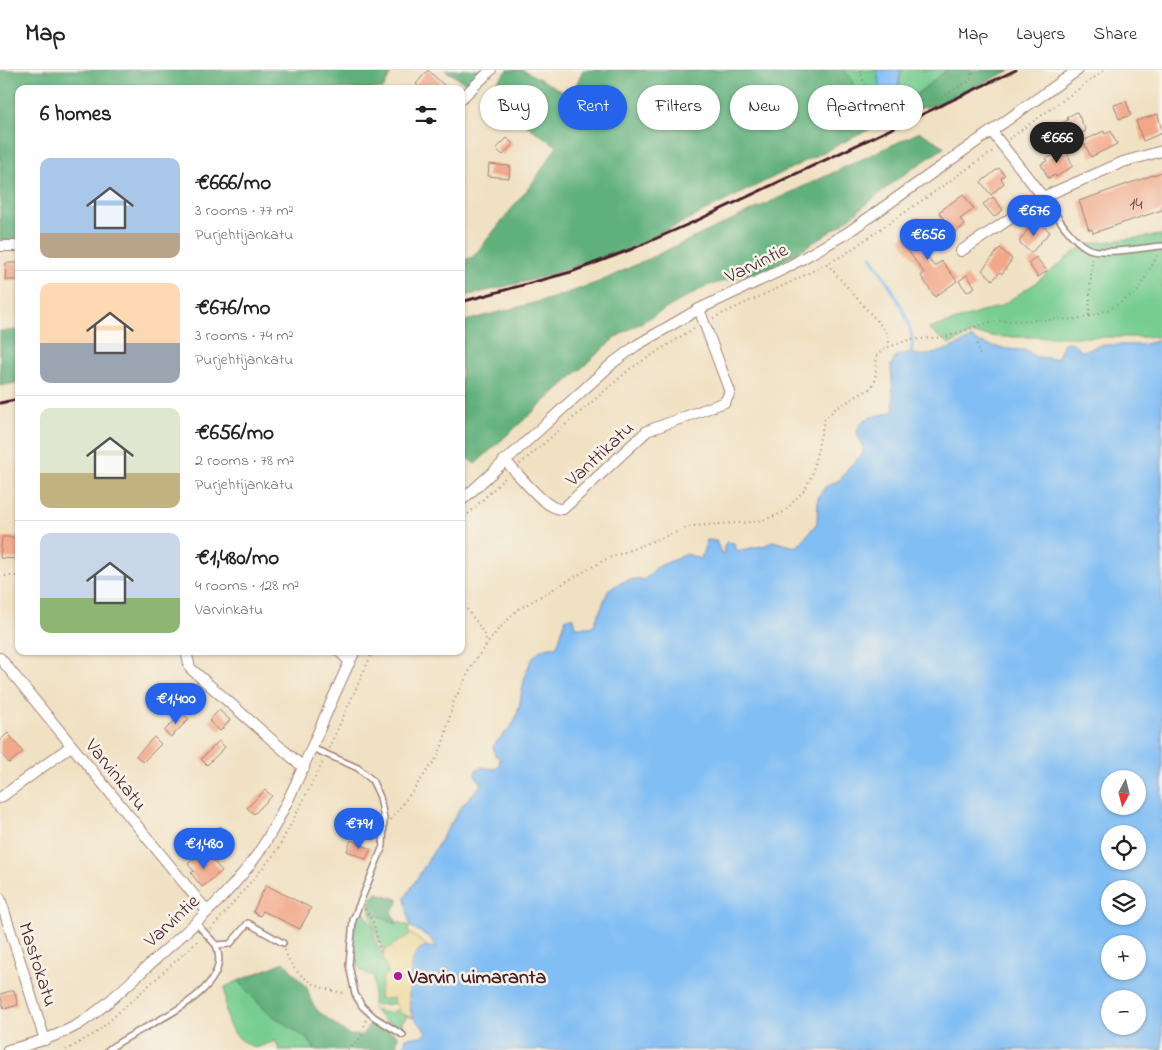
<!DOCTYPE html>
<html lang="en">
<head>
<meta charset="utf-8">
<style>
	body { margin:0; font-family:"Indie Flower",sans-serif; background:#f6f6f6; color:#222; height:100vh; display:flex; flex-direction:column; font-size:19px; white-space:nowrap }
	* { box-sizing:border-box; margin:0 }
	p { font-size:16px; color:#767676 }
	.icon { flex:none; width:28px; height:28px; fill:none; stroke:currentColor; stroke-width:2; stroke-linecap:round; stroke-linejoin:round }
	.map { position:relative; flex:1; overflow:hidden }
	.side { position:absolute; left:15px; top:15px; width:450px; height:570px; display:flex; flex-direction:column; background:#fff; border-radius:10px; box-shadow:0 1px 4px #0004 }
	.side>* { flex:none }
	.banner { position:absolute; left:480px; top:15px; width:475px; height:45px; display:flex; gap:10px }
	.needle { width:32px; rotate:187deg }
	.buttons { position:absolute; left:1101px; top:700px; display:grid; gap:10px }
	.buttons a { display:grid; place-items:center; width:45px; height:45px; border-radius:50%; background:#fff; box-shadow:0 1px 4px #0004; font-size:25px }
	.price { position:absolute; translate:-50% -42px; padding:0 11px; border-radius:18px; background:#2563eb; color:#fff; font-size:16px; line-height:32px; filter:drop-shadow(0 1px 2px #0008) }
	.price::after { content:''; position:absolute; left:50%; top:30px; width:15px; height:11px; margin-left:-8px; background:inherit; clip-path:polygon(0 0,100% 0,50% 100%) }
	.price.current { background:#222; color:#fff }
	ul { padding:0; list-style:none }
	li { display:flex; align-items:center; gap:15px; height:125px; padding:0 25px }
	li+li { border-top:1px solid #e0e0e0 }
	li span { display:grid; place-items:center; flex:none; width:140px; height:100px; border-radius:10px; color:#555 }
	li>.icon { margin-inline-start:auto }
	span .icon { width:60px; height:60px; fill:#fffc; stroke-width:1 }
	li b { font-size:21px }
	h2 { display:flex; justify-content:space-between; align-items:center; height:60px; padding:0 25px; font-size:21px }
	.pill { padding:0 18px; border-radius:22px; background:#fff; box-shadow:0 1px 4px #0004; font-size:18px; line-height:45px }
	.pill.current { background:#2563eb; color:#fff }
	header { display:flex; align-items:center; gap:30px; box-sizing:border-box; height:70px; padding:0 25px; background:#fff; border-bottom:1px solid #e0e0e0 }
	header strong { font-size:24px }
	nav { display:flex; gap:28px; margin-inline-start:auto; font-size:18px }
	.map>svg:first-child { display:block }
</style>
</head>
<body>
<header>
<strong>Map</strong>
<nav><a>Map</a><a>Layers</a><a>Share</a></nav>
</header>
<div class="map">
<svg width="1162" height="980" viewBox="0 0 1162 980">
	<rect width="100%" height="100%" fill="#f7f3e8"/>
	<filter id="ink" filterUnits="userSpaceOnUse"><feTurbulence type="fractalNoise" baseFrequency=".02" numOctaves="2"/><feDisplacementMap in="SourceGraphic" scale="10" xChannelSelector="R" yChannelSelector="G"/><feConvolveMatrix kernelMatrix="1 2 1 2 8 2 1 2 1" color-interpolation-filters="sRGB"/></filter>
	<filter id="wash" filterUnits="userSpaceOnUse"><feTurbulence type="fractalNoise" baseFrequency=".0096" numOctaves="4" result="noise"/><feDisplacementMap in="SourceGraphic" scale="20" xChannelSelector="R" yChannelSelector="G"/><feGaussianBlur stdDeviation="1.12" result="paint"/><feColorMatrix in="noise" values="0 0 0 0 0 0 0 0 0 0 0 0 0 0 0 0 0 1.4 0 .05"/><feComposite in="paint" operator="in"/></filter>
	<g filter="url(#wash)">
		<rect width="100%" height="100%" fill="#f1e1c3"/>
		<g fill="#77cd91" stroke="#60765e">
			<path d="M844 0H877L882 38 899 17 901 0H947L909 30 897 35 921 38 870 59 850 6Z"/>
			<path d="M1162 165V267H1002L971 264 950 274 928 259 1001 236 1037 212 1077 180 1093 173Z"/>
			<path d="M362 839 372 855 377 876 384 885 388 899 379 927 386 929 393 928 395 933 392 934 373 935 374 906C366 904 359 900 355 893 349 880 354 850 362 839Z"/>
			<path d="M370 842 397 854 398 852 410 856 408 861 411 865 384 881C380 877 372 850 370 842Z"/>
			<path d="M238 911 265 940 307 969 314 977V980H279L276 971 255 978C223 962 226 948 225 917Z"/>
			<path d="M372 938C381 942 391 946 398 938L407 947 402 952V960L384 950Z"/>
		</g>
		<g fill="#61b07b" stroke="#566853">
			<path d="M0 0H395L391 3 383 19H19V170H0Z"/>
			<path d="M445 0H484L468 15Z"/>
			<path d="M508 0H523L571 26 583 0H844L850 6 870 59 625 181 536 209 461 227V191L473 187 534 111 557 76 483 26Z"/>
			<path d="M947 0H1011L939 34 921 38 895 36 909 30Z"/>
			<path d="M920 62 945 77 896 110 841 155 772 198 706 216 616 267 475 394 461 383V252L553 228 599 212Z"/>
			<path d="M19 260V312L0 316V261Z"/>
			<path d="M377 823 398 829V833L391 842 398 854 370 842 368 832Z"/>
			<path d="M284 892 307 918 312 933 318 941 349 965H362L369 955 381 956 398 966 396 980H314V977L307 969 265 940 238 911Z"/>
		</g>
		<path fill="#eeda9e" stroke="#9c7c64" d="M411 864 427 876 420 879C411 901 405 925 413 948L400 943 393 928 383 929 379 926 383 908 388 903 383 888 384 881Z"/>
		<g fill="#81bef4" stroke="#666e90" fill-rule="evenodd">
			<path d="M877 0H901L895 36 889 40 882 38Z"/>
			<path d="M972 268C981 276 1015 281 1026 280L1036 287 1057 289 1064 273C1075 269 1074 278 1082 281L1101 275H1140L1162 270V980H403L406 968 422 966 426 963C424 955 415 952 412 945 407 931 408 890 419 880 425 874 431 878 438 878L429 867 410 856 405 828 461 737 482 714 475 705 476 700 482 697 495 699 499 696 500 689 495 685 493 676C500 666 510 661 515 650 524 632 521 573 555 577L558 574 566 548H574L576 557H590L594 555 609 519C620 513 634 506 644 510L657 497 687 484 701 489 707 470 716 471 722 485 724 484V475L727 472 734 473 737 481 766 475 772 471 796 477 798 476 817 453 818 428 825 417 840 410 848 398 862 385 864 378 857 363C860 344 880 347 894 341L891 295 896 286 911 282C923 293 960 274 972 268ZM1110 709H1138V736H1110ZM1110 764H1138V791H1110ZM1110 819H1138V846H1110ZM1110 874H1138V901H1110ZM1110 929H1138V956H1110Z"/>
		</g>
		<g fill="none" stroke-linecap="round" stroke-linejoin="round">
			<path stroke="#81bef4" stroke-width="3" d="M871 186C885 208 919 256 911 282"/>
		</g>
		<g id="blocks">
			<g fill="#f2a789">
				<path d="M428 0 448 19H421L416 14Z"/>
				<path d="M1126 31 1131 45 1119 49 1114 35Z"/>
				<path d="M1077 42 1086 61 1056 73 1050 58 1068 50 1067 47Z"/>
				<path d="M1158 44 1162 63 1143 71 1136 51Z"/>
				<path d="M1104 61 1105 64 1111 61 1117 74 1091 87 1083 71Z"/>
				<path d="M507 68 513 74 503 85 496 79Z"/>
				<path d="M1065 79 1073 96 1056 107 1055 105 1048 108 1041 94 1047 91 1046 89Z"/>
				<path d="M489 94 510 96 509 108 488 106Z"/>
				<path d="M999 98 1005 105 1001 108 1004 113 991 125 981 112Z"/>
				<path d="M1162 102V140L1093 163 1092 159 1089 160 1079 131Z"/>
				<path d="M963 124 974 139 960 149 965 155 954 163 939 142Z"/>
				<path d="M993 127 1003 140 994 147 983 134Z"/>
				<path d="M1038 151 1050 162 1031 183 1019 172 1031 155 1033 156Z"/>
				<path d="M925 152 931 160 924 166 928 171 922 174 926 180 924 182 934 196 942 191 957 211 935 227 921 206 924 203 900 169Z"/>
				<path d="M1000 178 1012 189 1002 204 1000 202 993 210 982 200Z"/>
				<path d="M1036 187 1047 201 1038 207 1028 193Z"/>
				<path d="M6 193H19V210H5Z"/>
				<path d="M967 205 975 217 967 222 959 211Z"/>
				<path d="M2 467H19V489L0 488Z"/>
				<path d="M219 640 230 650 220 661 209 651Z"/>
				<path d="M182 643 189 649 171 667 164 661Z"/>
				<path d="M8 663 23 682 9 693 0 682V670Z"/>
				<path d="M154 667 161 674 143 692 136 686Z"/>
				<path d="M219 671 225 677 207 695 201 689Z"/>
				<path d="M265 720 272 726 254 744 247 738Z"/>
				<path d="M220 756 229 766 218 777 209 767Z"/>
				<path d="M351 770 371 779 366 789 347 781Z"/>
				<path d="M198 785 205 793 211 788 222 801 202 817 191 803 194 801 188 794Z"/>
				<path d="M266 815 311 838 300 859 263 841 260 846 253 842Z"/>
				<path d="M14 920 18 935 4 939 0 924Z"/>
			</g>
		</g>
	</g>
	<g filter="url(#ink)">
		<use href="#blocks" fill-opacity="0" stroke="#9e8077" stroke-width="1"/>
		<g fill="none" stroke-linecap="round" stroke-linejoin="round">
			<defs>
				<g id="service">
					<path d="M1044 127C1056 144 1069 168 1087 178 1101 186 1145 177 1162 176"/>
					<path d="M312 678 358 698 372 710 380 727 384 749 383 776 353 850 349 895 355 924 362 936 374 947 403 965"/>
					<path d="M196 853 216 875 230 874 248 853 283 873"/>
					<path d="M108 980C137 956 237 925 216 875"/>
				</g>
				<g id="minor">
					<path d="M461 29 491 0"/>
					<path d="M992 62 1043 127 1123 92 1162 81"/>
					<path d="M0 176H19"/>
					<path d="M961 181 1043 127"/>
					<path d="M504 390C518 402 546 442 563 439L647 361 725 332 730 322 699 239"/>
					<path d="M461 431 614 292 637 275 699 239 786 198 847 163 1078 0"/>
					<path d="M186 581 190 598 304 698"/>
					<path d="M339 581 350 592"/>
					<path d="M0 588 207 841"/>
					<path d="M0 728 71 676"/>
					<path d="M0 828 45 970"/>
					<path d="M8 980C33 974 57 967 79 954 104 938 126 916 148 896 191 857 240 817 269 766 303 707 324 642 355 581"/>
				</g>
			</defs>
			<use href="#service" stroke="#9e8077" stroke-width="8"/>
			<use href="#minor" stroke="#9e8077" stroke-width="12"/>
			<g stroke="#9e8077" stroke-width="2" stroke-dasharray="1 4" stroke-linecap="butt">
				<path d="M860 0 877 56C892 52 902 40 915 34 923 31 932 32 939 29 950 24 958 15 970 11L972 5 969 0"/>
				<path d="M1009 69 1105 0"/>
				<path d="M827 194 885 260 890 276"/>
				<path d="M1089 245 1092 187"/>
				<path d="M713 248 793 211 842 186 993 81"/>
				<path d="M976 269 980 286"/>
				<path d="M520 394 630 299 696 257"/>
				<path d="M461 451 506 407"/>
				<path d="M0 506H19"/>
				<path d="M461 531 480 557 487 571"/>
				<path d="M329 678 373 581"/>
				<path d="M391 750 438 686 444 670 453 633 475 590 496 562 517 540 604 490 692 456 751 452 767 449 784 442 805 419 812 405 824 350 835 339 871 318 875 311 877 286 883 279 909 270 945 267 993 251 1081 249 1110 239 1137 222 1159 183"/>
				<path d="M365 839 374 854 379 878 384 884"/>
				<path d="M211 859 277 781 323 692"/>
				<path d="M285 880C293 908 320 920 346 923"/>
				<path d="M66 980 96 963 200 869"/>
				<path d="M348 980 362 966 366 949"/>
			</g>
			<use href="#service" stroke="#fff" stroke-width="5"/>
			<use href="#minor" stroke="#fff" stroke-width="10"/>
			<g stroke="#4a1f2b" stroke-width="3">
				<path d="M461 232 571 202 632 179 698 150 1016 0"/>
				<path d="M0 333 19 329"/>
			</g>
		</g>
	</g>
	<circle fill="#b5179e" stroke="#f7f3e8" stroke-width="2" cx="398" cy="906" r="5"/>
	<g text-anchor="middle" stroke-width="5" stroke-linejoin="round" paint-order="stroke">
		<g font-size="18" fill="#744142">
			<text x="1136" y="139">14</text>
		</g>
		<g font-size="20" fill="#4a1f2b" stroke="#f7f3e8">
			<text transform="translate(756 192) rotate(-26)" y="7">Varvintie</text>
			<text transform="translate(599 383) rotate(-43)" y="7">Vanttikatu</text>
			<text transform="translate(117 704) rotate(51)" y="7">Varvinkatu</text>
			<text transform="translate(171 850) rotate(-43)" y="7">Varvintie</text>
			<text transform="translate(39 894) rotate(72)" y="7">Mastokatu</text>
		</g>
		<g font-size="20" font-weight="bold" fill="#4a1f2b" stroke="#f7f3e8" text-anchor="start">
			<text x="408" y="913">Varvin uimaranta</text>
		</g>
	</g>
</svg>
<div class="buttons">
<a><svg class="needle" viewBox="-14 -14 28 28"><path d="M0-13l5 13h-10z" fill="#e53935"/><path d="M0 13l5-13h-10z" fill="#767676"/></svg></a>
<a><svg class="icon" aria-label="locate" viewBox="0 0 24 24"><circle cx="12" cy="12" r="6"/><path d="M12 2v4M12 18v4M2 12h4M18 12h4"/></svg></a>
<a><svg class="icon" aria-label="layers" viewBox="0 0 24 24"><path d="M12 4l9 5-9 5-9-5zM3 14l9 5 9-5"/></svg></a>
<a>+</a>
<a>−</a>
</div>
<b class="price current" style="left:1057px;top:94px">€666</b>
<b class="price" style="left:1034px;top:167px">€676</b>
<b class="price" style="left:928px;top:191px">€656</b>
<b class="price" style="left:176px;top:655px">€1,400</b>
<b class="price" style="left:359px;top:780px">€791</b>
<b class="price" style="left:204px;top:800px">€1,480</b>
<div class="banner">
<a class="pill">Buy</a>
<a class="pill current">Rent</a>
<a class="pill">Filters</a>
<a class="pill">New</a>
<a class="pill">Apartment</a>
</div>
<section class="side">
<h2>6 homes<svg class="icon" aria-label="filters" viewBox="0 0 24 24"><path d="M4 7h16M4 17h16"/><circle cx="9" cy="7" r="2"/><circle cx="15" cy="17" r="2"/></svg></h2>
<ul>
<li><span style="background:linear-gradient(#a9c7e8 75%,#b9a48a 0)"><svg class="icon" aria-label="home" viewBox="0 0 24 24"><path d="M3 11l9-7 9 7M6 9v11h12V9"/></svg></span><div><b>€666/mo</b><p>3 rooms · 77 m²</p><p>Purjehtijankatu</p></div></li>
<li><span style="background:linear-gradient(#ffd9b3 60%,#9aa5b1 0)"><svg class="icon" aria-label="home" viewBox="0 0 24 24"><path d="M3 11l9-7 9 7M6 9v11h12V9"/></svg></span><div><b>€676/mo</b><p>3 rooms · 74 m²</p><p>Purjehtijankatu</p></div></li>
<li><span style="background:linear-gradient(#dfe7d0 65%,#c2b280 0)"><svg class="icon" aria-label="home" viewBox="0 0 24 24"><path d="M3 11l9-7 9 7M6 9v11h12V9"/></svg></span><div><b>€656/mo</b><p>2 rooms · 78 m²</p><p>Purjehtijankatu</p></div></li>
<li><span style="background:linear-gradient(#c9d6e8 65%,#8fb573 0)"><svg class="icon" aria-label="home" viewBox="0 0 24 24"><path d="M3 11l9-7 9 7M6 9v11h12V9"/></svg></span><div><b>€1,480/mo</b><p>4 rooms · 128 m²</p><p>Varvinkatu</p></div></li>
</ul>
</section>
</div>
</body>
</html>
